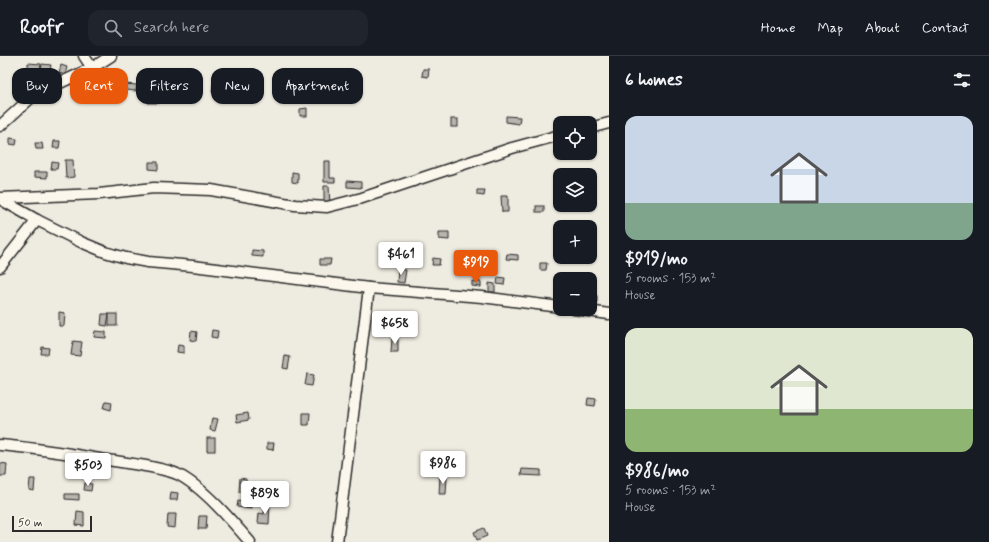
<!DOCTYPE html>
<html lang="en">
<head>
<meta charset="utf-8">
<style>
	body { margin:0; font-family:Mynerve,sans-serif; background:#20242c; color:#f1f3f6; height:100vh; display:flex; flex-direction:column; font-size:15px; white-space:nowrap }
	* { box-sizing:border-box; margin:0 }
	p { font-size:13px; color:#9ea1a6 }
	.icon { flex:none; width:22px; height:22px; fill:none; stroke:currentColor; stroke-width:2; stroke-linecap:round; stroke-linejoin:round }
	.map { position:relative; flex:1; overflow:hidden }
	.details { display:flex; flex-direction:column; background:#171b24; width:380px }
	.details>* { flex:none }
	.top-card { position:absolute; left:12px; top:12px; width:380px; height:36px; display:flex; gap:8px }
	.fabs { position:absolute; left:553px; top:60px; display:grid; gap:8px }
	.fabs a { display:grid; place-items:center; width:44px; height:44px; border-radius:8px; background:#171b24; box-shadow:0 1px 3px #0004; font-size:20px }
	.scale { position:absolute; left:12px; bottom:10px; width:80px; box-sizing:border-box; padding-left:4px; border:2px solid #2b2b2b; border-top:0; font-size:11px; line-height:14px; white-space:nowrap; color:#2b2b2b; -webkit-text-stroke:3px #fbf7ec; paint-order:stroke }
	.price { position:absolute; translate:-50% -34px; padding:0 9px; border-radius:4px; background:#fff; color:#222; font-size:13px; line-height:26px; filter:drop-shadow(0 1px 2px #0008) }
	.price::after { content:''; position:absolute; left:50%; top:24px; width:12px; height:9px; margin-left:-6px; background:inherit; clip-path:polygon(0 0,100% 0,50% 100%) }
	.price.active { background:#ea580c; color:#fff }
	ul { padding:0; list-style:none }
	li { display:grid; align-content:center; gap:8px; height:212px; padding:0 16px }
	li span { display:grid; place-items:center; height:124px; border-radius:12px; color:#555 }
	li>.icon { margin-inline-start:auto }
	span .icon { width:72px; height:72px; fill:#fffc; stroke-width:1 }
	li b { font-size:17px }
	h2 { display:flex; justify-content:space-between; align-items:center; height:48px; padding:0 16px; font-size:17px }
	.pill { padding:0 14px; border-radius:12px; background:#171b24; box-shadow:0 1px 3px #0004; font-size:14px; line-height:36px }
	.pill.active { background:#ea580c; color:#fff }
	header { display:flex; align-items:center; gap:24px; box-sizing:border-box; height:56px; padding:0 20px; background:#171b24; border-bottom:1px solid #363941 }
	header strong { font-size:19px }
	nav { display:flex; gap:22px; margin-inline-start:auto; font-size:14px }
	.search { width:280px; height:36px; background:#20242c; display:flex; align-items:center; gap:10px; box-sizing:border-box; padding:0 14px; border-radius:12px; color:#9ea1a6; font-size:15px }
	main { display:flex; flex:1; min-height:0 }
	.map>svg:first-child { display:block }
</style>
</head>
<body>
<header>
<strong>Roofr</strong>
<div class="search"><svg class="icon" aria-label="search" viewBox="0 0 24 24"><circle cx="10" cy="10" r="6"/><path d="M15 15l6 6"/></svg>Search here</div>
<nav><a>Home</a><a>Map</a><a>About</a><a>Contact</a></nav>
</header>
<main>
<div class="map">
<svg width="609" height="486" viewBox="0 0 609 486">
	<rect width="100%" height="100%" fill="#eeebe0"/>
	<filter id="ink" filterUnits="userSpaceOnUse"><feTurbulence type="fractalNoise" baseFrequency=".025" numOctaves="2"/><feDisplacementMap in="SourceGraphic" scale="8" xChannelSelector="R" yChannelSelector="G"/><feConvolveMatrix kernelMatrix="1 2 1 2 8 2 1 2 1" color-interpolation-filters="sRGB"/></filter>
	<g filter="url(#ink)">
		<g fill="#b8b5ae" stroke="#2b2b2b">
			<path d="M28 7 41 8 40 15 28 14Z"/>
			<path d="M42 8 51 9 50 15 41 14Z"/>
			<path d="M61 9 67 11 65 19 59 17Z"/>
			<path d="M423 13H429L428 21 422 20Z"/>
			<path d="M125 28 137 29 136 35 125 34Z"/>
			<path d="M213 28 220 29 219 37 212 36Z"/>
			<path d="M148 41 160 42V47H148Z"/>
			<path d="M307 52V60H300V53Z"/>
			<path d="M506 60 520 61 519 68 506 66Z"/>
			<rect x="451" y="63" width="7" height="8"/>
			<path d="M10 82 17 83 16 89 10 88Z"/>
			<path d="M54 85H60L59 92H53Z"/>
			<path d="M35 87H42L43 93H36Z"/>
			<path d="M65 104H73L74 121 66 122Z"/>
			<path d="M324 105H330V122H335V126H324Z"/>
			<path d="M52 106 58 107 57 113H51Z"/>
			<path d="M149 106H158V114L149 113Z"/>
			<path d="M34 116H47V122L34 121Z"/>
			<path d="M292 116 298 117V127L292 126Z"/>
			<path d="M347 125 361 126V132L347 131Z"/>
			<path d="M324 130H329L330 149 324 150Z"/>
			<path d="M477 134H485L484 140 477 139Z"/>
			<path d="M501 140H508V156H502Z"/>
			<rect x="536" y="150" width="8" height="6"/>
			<path d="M439 176H449V184L439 183Z"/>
			<path d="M252 194 263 195V201L252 200Z"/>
			<path d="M507 198 518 199V204L506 203Z"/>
			<path d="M433 202 440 203 439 209H432Z"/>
			<path d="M320 203H331L330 209H320Z"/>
			<path d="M540 207H547L546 214H540Z"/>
			<path d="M398 213 406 214 404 227 397 226Z"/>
			<path d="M498 221 505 222 504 229 497 228Z"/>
			<path d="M472 225 481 226V231L472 230Z"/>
			<path d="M489 227 495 228V236H489Z"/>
			<rect x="591" y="240" width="6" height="14"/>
			<path d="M59 256 65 257 64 270H59Z"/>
			<path d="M102 258H109L107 270 101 269Z"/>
			<rect x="109" y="258" width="8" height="12"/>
			<path d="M212 274 218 275 217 282 211 281Z"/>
			<path d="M95 275 106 276V282L94 281Z"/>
			<path d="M191 275 197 276 196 285 190 284Z"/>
			<path d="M392 282H398V296H391Z"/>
			<path d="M73 285 82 286 80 300 71 299Z"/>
			<path d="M178 289 184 290V297L177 296Z"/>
			<path d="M42 291 49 292 48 298H41Z"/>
			<path d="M285 300 290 301 288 313 283 312Z"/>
			<path d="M307 318 314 319 312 330 305 329Z"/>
			<path d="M588 342 596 343 595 350 587 349Z"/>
			<path d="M106 345 112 346 111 354 104 352Z"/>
			<path d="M248 357 249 364 237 366 236 359Z"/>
			<path d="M303 357H310L309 369H303Z"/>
			<path d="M212 362 218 363 215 375 210 374Z"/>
			<rect x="207" y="382" width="8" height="13"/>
			<path d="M267 387H274L273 394 267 393Z"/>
			<path d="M0 407 7 408 6 420H0Z"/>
			<path d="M522 413 541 414V420L521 419Z"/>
			<path d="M440 420 447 421 446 438H439Z"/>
			<path d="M240 422 246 423 245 437 239 436Z"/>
			<path d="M30 423H35L34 435 29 434Z"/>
			<path d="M85 427 92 428 91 435 84 434Z"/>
			<path d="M171 436 178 437 177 444H170Z"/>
			<path d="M65 438H79V444L65 443Z"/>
			<path d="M238 445 251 447V453L237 451Z"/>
			<path d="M265 447H270L269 468 258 467 259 457 264 458Z"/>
			<path d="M77 455 84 456V470L76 469Z"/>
			<path d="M168 458H176L175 472 167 471Z"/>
			<path d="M199 460H207L206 473H198Z"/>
			<path d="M484 472 487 480 477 484 474 476Z"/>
		</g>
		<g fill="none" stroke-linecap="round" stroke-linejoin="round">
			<defs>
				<g id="minor">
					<path d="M84 0 92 12"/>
					<path d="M0 70 34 39 92 12 111 0"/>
					<path d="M590 72 609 67"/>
					<path d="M0 142 99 138 154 132 211 134 295 149 327 151 362 142 512 92 560 79"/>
					<path d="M0 143 37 164 81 186 105 196 126 202 148 206 193 210 369 232 482 241 560 251"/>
					<path d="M0 211 37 164"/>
					<path d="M574 253 609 258"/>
					<path d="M0 389C38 392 76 399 114 405 132 408 161 411 177 418 202 430 232 465 250 486"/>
					<path d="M337 486 369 232"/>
				</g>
			</defs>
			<use href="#minor" stroke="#2b2b2b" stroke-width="13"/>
			<use href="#minor" stroke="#fbf7ec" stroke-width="10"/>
		</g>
	</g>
</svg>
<div class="fabs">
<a><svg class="icon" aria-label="locate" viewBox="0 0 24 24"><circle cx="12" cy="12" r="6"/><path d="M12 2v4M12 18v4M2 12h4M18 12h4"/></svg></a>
<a><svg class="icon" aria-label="layers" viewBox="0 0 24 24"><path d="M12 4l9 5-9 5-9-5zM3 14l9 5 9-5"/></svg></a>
<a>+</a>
<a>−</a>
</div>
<div class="scale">50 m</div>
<b class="price" style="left:401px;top:220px">$461</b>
<b class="price active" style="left:476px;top:228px">$919</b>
<b class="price" style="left:395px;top:289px">$658</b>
<b class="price" style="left:443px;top:429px">$986</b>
<b class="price" style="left:88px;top:431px">$503</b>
<b class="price" style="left:265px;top:459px">$898</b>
<div class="top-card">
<a class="pill">Buy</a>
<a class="pill active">Rent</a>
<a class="pill">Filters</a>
<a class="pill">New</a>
<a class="pill">Apartment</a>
</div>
</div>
<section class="details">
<h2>6 homes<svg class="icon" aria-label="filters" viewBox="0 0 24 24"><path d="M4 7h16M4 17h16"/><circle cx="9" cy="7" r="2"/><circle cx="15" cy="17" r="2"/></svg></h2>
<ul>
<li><span style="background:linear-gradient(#c9d6e8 70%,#7fa58c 0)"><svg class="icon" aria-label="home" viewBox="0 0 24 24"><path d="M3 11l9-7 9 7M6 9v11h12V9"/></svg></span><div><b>$919/mo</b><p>5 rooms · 153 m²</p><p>House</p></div></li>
<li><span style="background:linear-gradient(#dfe7d0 65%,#8fb573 0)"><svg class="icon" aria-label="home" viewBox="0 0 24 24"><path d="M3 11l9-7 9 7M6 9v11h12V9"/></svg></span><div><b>$986/mo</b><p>5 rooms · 153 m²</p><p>House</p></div></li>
</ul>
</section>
</main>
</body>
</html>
